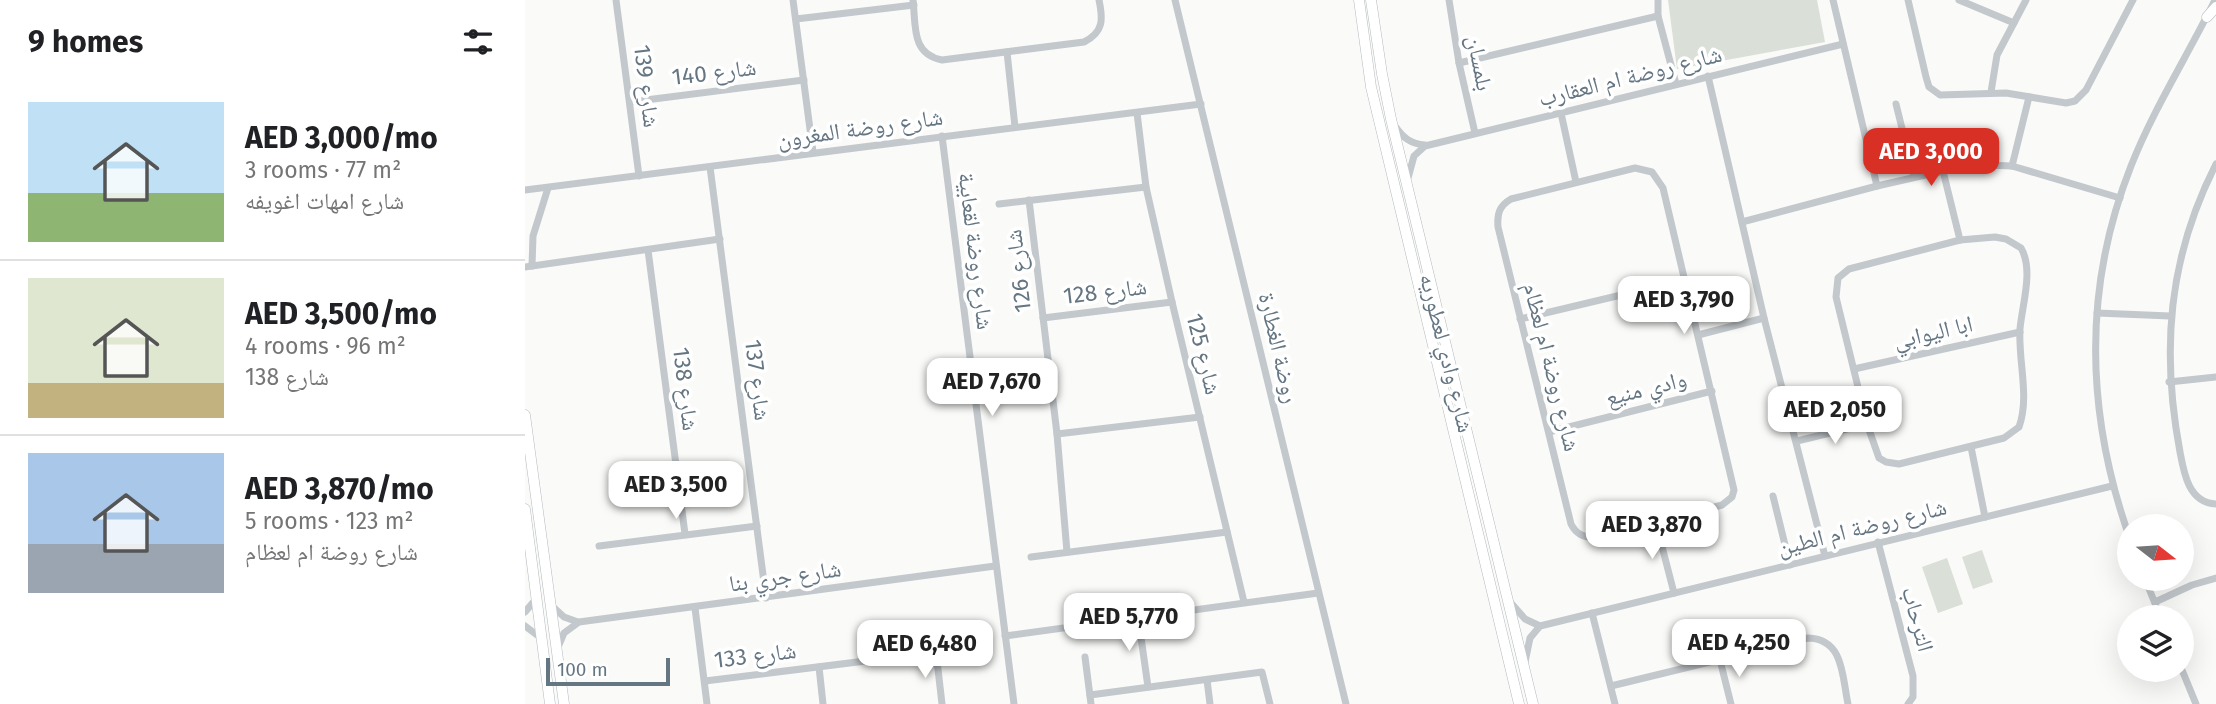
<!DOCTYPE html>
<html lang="en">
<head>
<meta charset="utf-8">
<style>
	body { margin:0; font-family:"Fira Sans","Noto Naskh Arabic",sans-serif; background:#f2f2f2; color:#202124; height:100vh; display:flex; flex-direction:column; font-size:26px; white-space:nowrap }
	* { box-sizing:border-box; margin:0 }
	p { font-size:23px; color:#757577 }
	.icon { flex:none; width:38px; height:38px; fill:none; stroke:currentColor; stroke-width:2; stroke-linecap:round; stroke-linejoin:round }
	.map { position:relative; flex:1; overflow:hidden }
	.details { display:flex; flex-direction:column; background:#fff; width:525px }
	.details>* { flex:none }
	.needle { width:46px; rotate:107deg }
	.buttons { position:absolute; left:1592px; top:514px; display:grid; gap:14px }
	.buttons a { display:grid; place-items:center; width:77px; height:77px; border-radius:50%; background:#fff; box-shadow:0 7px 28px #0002; font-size:35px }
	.scale { position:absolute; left:21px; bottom:18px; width:124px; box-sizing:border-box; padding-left:7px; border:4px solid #657683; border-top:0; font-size:19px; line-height:24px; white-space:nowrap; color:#657683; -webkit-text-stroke:5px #fff; paint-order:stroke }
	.price { position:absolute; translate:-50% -60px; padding:0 16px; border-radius:14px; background:#fff; color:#222; font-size:23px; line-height:46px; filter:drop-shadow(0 2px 4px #0008) }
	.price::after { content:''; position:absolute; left:50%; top:42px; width:21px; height:16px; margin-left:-10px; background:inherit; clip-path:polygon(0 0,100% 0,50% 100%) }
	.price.active { background:#d93025; color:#fff }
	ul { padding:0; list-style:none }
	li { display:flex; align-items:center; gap:21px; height:175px; padding:0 28px }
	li+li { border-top:2px solid #e0e0e0 }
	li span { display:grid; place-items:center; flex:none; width:196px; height:140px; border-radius:0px; color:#555 }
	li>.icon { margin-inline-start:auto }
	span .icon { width:84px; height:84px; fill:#fffc; stroke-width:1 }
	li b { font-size:30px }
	h2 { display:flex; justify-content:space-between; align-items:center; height:84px; padding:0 28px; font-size:30px }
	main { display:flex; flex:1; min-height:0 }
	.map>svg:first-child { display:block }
</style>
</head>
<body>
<main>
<section class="details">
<h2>9 homes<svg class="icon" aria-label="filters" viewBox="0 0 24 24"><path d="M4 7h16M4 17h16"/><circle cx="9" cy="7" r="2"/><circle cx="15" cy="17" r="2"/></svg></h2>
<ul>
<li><span style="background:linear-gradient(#bfe0f5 65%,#8fb573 0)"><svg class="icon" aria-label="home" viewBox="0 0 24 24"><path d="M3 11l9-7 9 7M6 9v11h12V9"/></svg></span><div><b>AED 3,000/mo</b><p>3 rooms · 77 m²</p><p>شارع امهات اغويفه</p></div></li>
<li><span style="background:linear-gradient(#dfe7d0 75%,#c2b280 0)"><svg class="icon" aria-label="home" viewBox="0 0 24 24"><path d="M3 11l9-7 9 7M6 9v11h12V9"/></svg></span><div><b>AED 3,500/mo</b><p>4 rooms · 96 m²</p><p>شارع 138</p></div></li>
<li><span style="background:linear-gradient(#a9c7e8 65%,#9aa5b1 0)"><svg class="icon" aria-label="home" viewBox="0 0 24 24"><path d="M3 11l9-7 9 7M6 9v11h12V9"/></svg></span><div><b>AED 3,870/mo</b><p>5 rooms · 123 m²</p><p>شارع روضة ام لعظام</p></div></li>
</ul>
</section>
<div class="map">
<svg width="1691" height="704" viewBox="0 0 1691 704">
	<rect width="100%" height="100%" fill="#fafaf8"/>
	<g fill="#dadfd7">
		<path d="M1143 0H1292L1300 42 1152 69Z"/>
		<path d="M1457 550 1468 582 1448 589 1437 557Z"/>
		<path d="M1422 558 1438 604 1413 613 1397 567Z"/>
	</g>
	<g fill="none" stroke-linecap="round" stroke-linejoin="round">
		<defs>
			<g id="secondary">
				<path d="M834 0 846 87 994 704"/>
				<path d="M846 0 857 74 866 119 1008 704"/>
				<path d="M1682 17 1691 7"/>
				<path d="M0 415 39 704"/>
				<path d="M0 509 25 704"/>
			</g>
		</defs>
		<use href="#secondary" stroke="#b3babf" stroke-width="11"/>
		<g stroke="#c3c8cc" stroke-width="7">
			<path d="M91 0 114 176"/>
			<path d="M268 0 288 152"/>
			<path d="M388 0C391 26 386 54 417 60L559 42C579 32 578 19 574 0"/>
			<path d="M650 0 821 704"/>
			<path d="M924 0 934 63 950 133"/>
			<path d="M1133 0V16L1151 84"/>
			<path d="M1308 0 1352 186"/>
			<path d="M1383 0 1401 77 1404 87 1415 95 1481 93 1541 103 1550 101 1561 90 1608 0"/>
			<path d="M1434 0 1489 23"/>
			<path d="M271 19 389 5"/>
			<path d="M482 52 490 127"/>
			<path d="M934 63 1133 16"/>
			<path d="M1183 76 1239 318 1300 556"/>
			<path d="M1466 92 1472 55 1501 0"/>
			<path d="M105 102 279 80"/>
			<path d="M1371 104 1389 177"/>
			<path d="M612 113 621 187 647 302 719 602"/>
			<path d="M1036 113 1051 182"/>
			<path d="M870 126C878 138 886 144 900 145"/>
			<path d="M417 136 489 704"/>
			<path d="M1691 164C1643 258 1636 351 1655 452 1659 474 1664 503 1691 504"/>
			<path d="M1487 166 1504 97"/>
			<path d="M185 167 241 598"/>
			<path d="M1110 168 1127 172 1138 188 1209 490 1207 497 1197 505 1069 538C1058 537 1051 534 1046 524L973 227C972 214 974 206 986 199Z"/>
			<path d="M1418 171 1435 240"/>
			<path d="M883 178 889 156 900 146 1318 44"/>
			<path d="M0 190 676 104"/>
			<path d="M504 200 532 434 542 552"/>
			<path d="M474 204 621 187"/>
			<path d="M1217 222 1352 186 1418 171 1460 165 1487 166 1595 198"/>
			<path d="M1470 237 1481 239 1496 248C1509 270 1497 305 1495 329 1493 361 1505 397 1494 427L1479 438 1374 464 1361 462 1354 458 1342 424 1311 297 1313 278 1324 269 1435 240Z"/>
			<path d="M123 250 160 534"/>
			<path d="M7 266 8 236 23 188"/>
			<path d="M0 267 195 239"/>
			<path d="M1572 313 1645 316"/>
			<path d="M518 318 647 302"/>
			<path d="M995 319 1159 280"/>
			<path d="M1173 335 1239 318"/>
			<path d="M1329 369 1495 332"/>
			<path d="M1644 382 1691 377"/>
			<path d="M449 387 525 378"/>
			<path d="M1024 432 1187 391"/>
			<path d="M532 434 675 417"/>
			<path d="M1272 441 1342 424"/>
			<path d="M1446 447 1460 517"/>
			<path d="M1248 496 1265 565"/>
			<path d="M1131 523 1149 593"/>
			<path d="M1605 539C1561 415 1557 290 1606 166 1629 108 1663 55 1690 0"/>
			<path d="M1353 542 1388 676V697L1383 704"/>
			<path d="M74 546 232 526"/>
			<path d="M506 557 702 532"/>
			<path d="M1620 579 1636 618"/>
			<path d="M1630 602 1667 585 1691 578"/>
			<path d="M986 603 1000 619 1015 626"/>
			<path d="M27 606 39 617 53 622"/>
			<path d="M170 608 182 704"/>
			<path d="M0 612 11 599"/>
			<path d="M1067 613 1090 704"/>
			<path d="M613 616 623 687"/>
			<path d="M0 626 16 638"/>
			<path d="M480 636 793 593"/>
			<path d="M33 647 39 633 54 622 470 566"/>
			<path d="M411 652 417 704"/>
			<path d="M560 657 566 704"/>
			<path d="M1195 660 1206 704"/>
			<path d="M1000 662 1005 638 1015 626 1587 486"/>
			<path d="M294 667 298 704"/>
			<path d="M1657 670 1671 704"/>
			<path d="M682 680 685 704"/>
			<path d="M180 681 453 647"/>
			<path d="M1086 686 1283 638C1319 639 1317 676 1323 704"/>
			<path d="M565 695 737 672 745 704"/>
		</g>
		<use href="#secondary" stroke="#fff" stroke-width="10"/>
	</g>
	<g text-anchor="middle" stroke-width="7" stroke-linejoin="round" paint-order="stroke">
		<g font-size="23" fill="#657683" stroke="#fff">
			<text transform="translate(955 63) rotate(79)" y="8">بلمسان</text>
			<text transform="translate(189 72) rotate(-7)" y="8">شارع 140</text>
			<text transform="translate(1105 76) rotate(-14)" y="8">شارع روضة ام العقارب</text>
			<text transform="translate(122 86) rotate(83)" y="8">شارع 139</text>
			<text transform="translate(335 128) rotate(-8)" y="8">شارع روضة المغرون</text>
			<text transform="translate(451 251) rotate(83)" y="8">شارع روضة لقعابية</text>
			<text transform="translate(493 271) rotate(-97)" y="8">شارع 126</text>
			<text transform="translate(580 291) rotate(-7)" y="8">شارع 128</text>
			<text transform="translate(1408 332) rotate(-13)" y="8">ابا اليوابي</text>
			<text transform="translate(754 348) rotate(77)" y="8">روضة الغطارة</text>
			<text transform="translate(922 353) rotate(76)" y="8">شارع وادي لعطوريه</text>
			<text transform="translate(679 354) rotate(76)" y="8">شارع 125</text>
			<text transform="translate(1027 367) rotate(76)" y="8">شارع روضة ام لعظام</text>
			<text transform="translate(233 380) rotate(83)" y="8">شارع 137</text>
			<text transform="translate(1121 388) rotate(-14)" y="8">وادي منيع</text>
			<text transform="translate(161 389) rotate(83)" y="8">شارع 138</text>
			<text transform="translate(1337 527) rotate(-14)" y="8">شارع روضة ام الطين</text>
			<text transform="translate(260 576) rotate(-8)" y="8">شارع جري بنا</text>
			<text transform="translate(1393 619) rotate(75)" y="8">الترحاب</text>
			<text transform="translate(230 655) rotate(-7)" y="8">شارع 133</text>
		</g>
	</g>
</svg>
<div class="buttons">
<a><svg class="needle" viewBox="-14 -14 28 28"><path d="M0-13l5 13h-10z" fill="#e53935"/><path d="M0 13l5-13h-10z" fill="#757577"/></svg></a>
<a><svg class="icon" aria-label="layers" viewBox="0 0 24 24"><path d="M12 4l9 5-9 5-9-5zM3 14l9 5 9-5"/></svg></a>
</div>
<div class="scale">100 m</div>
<b class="price active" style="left:1406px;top:188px">AED 3,000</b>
<b class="price" style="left:1159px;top:336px">AED 3,790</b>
<b class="price" style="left:467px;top:418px">AED 7,670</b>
<b class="price" style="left:1310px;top:446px">AED 2,050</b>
<b class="price" style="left:151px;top:521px">AED 3,500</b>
<b class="price" style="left:1127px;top:561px">AED 3,870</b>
<b class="price" style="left:604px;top:653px">AED 5,770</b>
<b class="price" style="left:1214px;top:679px">AED 4,250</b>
<b class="price" style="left:400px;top:680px">AED 6,480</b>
</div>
</main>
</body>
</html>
